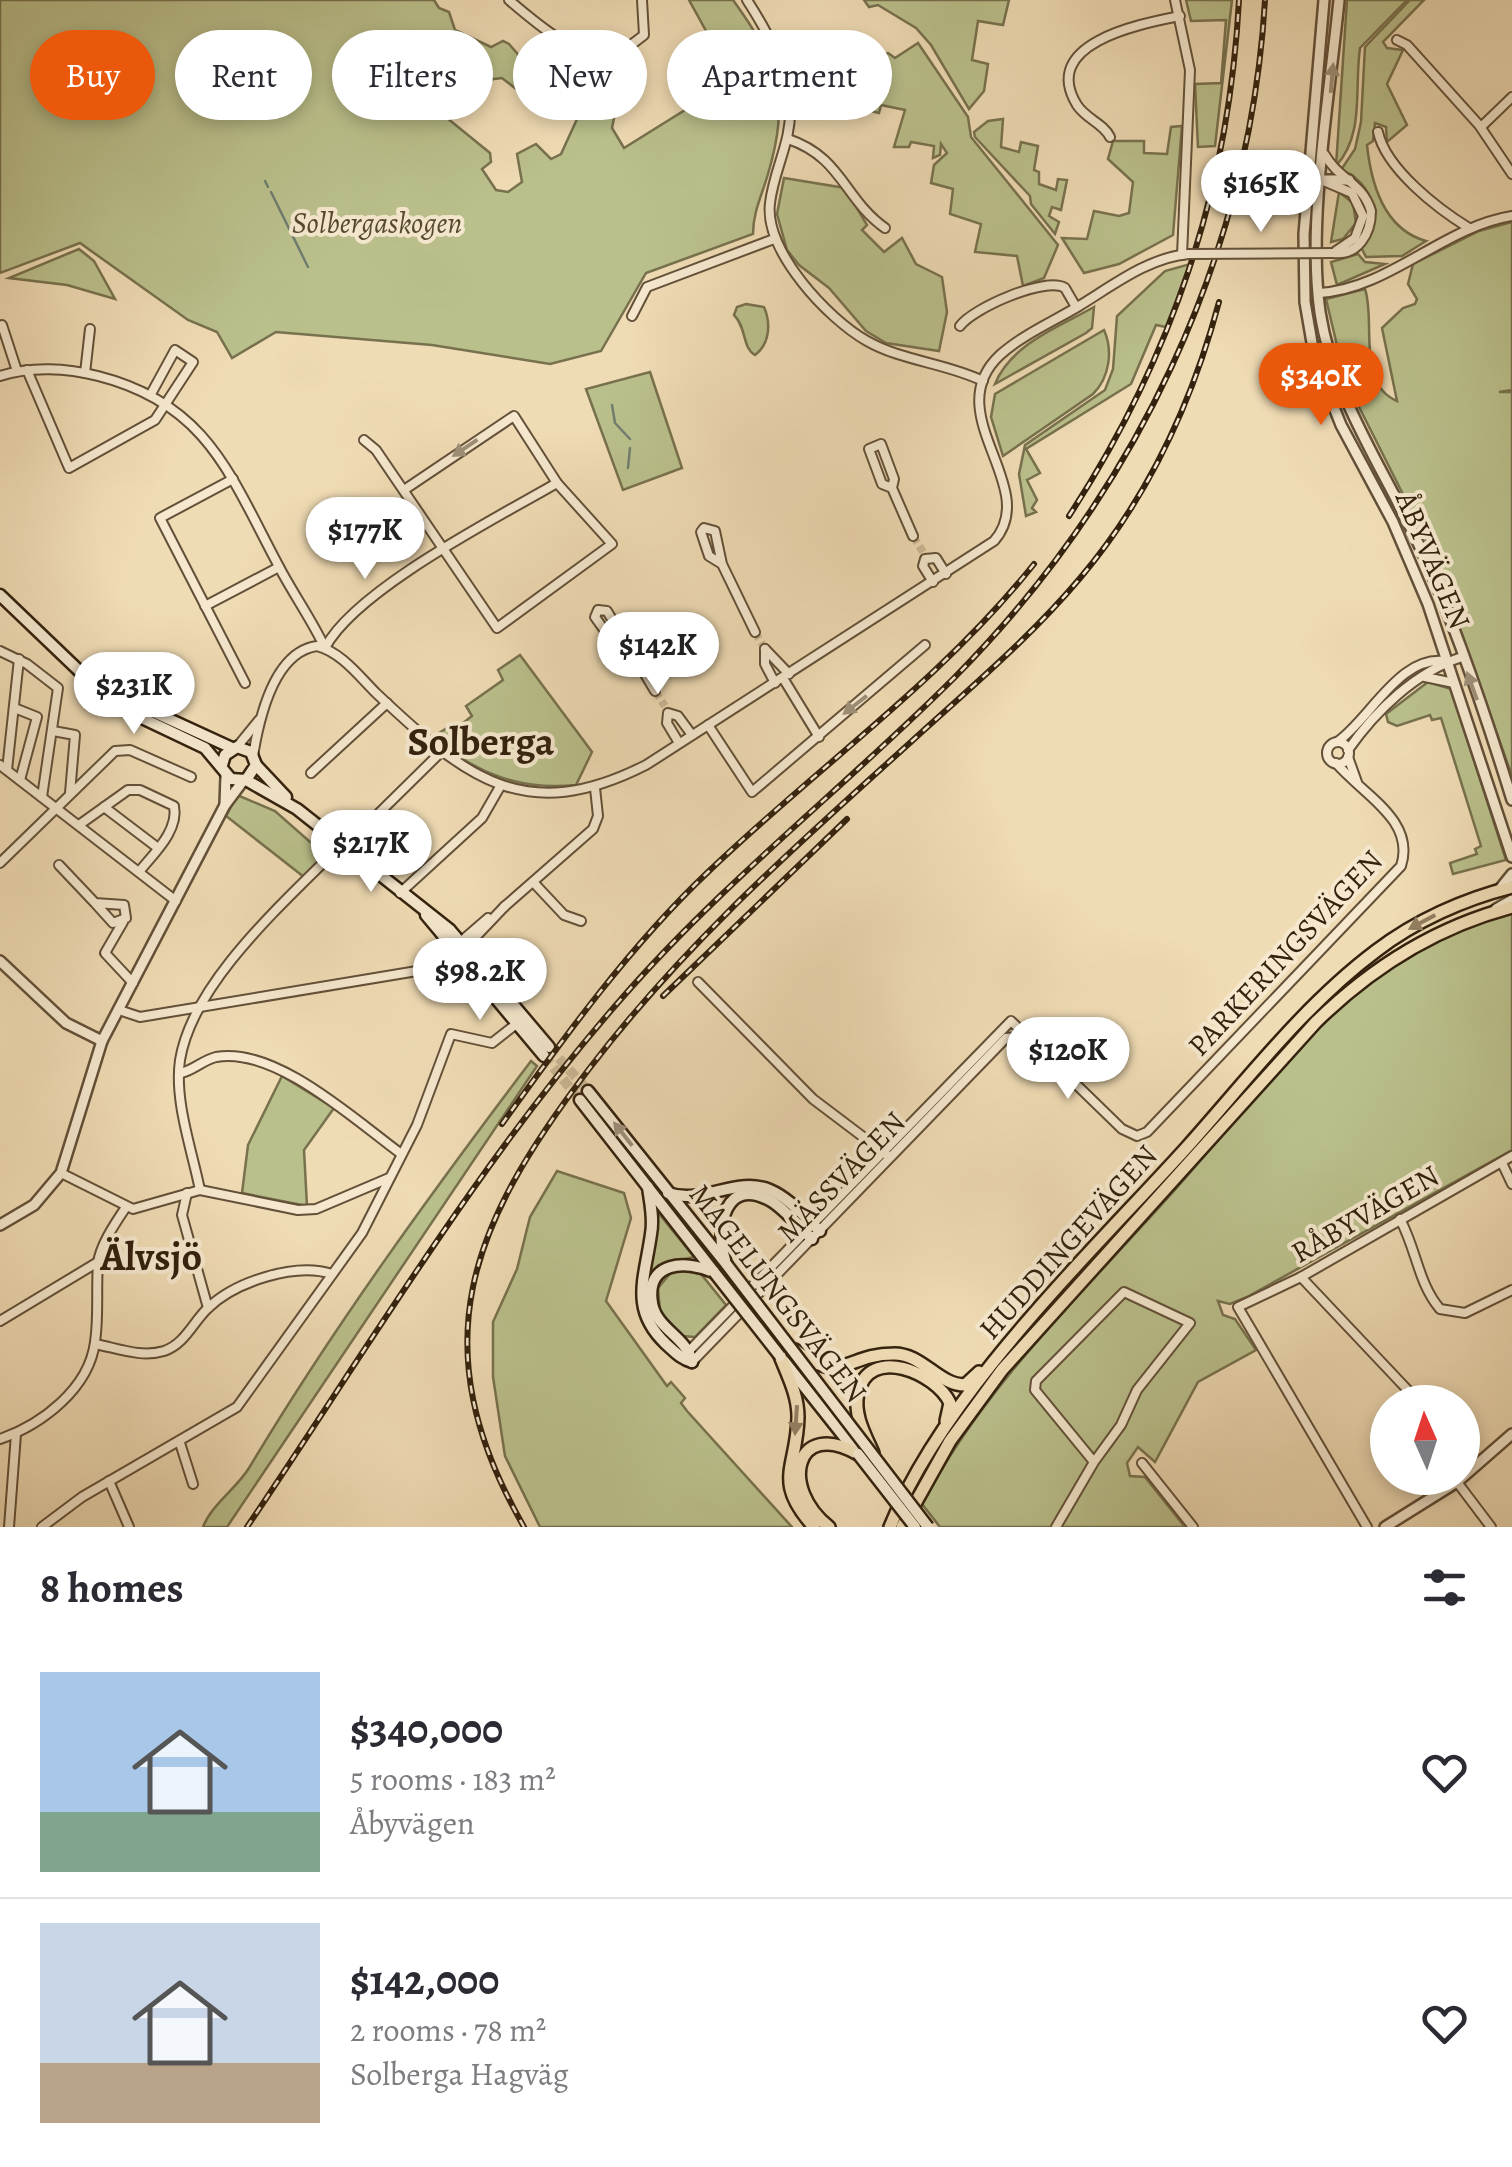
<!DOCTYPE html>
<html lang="en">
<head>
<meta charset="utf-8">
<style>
	body { margin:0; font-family:Alegreya,serif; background:#f2f2f3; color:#2b2b33; height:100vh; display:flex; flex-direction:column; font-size:38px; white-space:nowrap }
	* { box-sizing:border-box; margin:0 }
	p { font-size:32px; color:#7c7c81 }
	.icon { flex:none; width:55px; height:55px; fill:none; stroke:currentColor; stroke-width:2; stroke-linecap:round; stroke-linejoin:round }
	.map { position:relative; height:1527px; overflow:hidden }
	.panel { display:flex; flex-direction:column; background:#fff; flex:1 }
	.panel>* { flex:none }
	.top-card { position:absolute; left:30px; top:30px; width:1000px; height:90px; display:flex; gap:20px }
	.needle { width:65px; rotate:357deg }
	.buttons { position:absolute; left:1370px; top:1385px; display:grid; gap:20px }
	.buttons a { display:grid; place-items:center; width:110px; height:110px; border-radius:50%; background:#fff; box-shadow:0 5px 15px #0003; font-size:50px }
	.price { position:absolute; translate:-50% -85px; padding:0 22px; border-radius:35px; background:#fff; color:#222; font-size:32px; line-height:65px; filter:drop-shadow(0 2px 5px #0008) }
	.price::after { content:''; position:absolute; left:50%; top:60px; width:30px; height:22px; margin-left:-15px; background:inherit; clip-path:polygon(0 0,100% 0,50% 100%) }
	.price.current { background:#ea580c; color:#fff }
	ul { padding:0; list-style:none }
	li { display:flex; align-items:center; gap:30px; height:250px; padding:0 40px }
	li+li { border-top:2px solid #e1e1e2 }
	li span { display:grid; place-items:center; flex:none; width:280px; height:200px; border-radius:0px; color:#555 }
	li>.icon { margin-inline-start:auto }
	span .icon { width:120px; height:120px; fill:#fffc; stroke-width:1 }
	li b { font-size:42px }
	h2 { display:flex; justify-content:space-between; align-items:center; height:120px; padding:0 40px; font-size:42px }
	.pill { padding:0 35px; border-radius:45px; background:#fff; box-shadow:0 5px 15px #0003; font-size:35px; line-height:90px }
	.pill.current { background:#ea580c; color:#fff }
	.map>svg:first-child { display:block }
</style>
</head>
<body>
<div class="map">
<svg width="1512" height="1527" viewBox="0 0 1512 1527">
	<rect width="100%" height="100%" fill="#efdbb4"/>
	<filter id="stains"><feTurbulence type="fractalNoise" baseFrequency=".002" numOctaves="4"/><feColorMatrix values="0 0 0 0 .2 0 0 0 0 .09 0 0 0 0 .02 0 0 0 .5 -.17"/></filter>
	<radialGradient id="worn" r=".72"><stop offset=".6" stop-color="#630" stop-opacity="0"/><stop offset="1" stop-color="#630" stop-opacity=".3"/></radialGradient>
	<g fill="#bac08c" stroke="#77714d" stroke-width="2.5">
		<path d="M0 0H434L439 8 449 12 455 30 491 47 503 41 509 44 547 88 553 90 576 80 569 94 550 109 539 107 502 78 486 80 442 106 447 118 490 153 491 162 482 169 496 190 508 192 522 182 517 154 536 144 551 159 561 154 583 106 599 115 617 103 612 128 624 148 733 80 689 0H733C779 63 790 100 768 174 762 195 753 212 753 234L646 273 601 351 550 364 432 345 276 332 232 358 217 332 188 320 80 243 0 273Z"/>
		<path d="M864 0H1009L1003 25 978 21 972 60 988 64 984 91 969 109 931 45 916 28 878 5 869 7Z"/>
		<path d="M1186 0H1232L1215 146 1198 147 1195 84 1221 83 1226 20 1191 21Z"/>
		<path d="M1347 0H1407L1360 48C1354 89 1365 134 1336 166Z"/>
		<path d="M1410 0H1424L1383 42 1387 48 1403 50 1387 84 1407 125 1387 142 1386 127 1375 123 1373 141 1367 145C1371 183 1383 229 1426 241L1402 256 1366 257 1361 247C1385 221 1373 182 1341 170L1355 149 1361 122 1365 47Z"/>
		<circle cx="806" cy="50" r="15"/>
		<path d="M918 43 968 117 971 137 1058 245 1044 278 1023 286 1017 256 975 252 981 224 950 214 953 189 931 183 934 165 947 153 941 144 940 155 933 158 934 146 911 142 909 147H894L905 110 881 105 879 113 871 111V79L848 75 847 101 840 98 834 106 817 107 814 114 809 108 811 74 888 53 895 58Z"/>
		<path d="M1003 119 1001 147 1019 152 1021 142 1038 146 1034 170 1039 172V184L1056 190 1058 179 1067 180 1061 210 1052 207 1049 216 1059 222 1055 234 1031 204 1030 196 975 137 974 132 988 121Z"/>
		<path d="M1182 126 1173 235 1119 264 1084 273 1062 238 1087 239 1094 211 1119 216 1129 213 1133 182 1108 159 1113 141H1144V153L1167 154 1171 127Z"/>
		<path d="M784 178 845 188 867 225 862 230 884 252 902 238 916 264 942 277 947 312 939 351 886 343 866 331 829 288 799 265 787 250 777 214Z"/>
		<path d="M1339 192 1353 203 1356 223 1343 239 1331 242Z"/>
		<path d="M1512 222V390L1499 392H1512V776L1434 556 1345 379 1326 299 1365 289C1376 321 1356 384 1397 401L1382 328 1403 308 1415 304 1417 299 1408 284 1413 264 1479 231Z"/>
		<path d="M79 249 94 261 115 299 67 285 9 278Z"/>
		<path d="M1358 254 1365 262 1385 264 1337 285 1331 262Z"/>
		<path d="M1190 264 1166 327 1156 325 1131 384 1026 449 1040 473 1027 480 1037 500 1032 508 1036 512 1026 516 1019 474 1025 445 1105 390 1113 369 1117 316 1165 271Z"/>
		<path d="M746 304 764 307C771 323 770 344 755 355 742 348 747 328 734 315L737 307Z"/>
		<path d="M1094 307 1092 328 1086 333 995 384C1011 344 1059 327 1094 307Z"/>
		<path d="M1104 330C1113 350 1110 377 1093 394L1003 456 991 417 995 394Z"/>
		<path d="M650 372 682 468 623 490 586 389Z"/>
		<path d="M520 655 592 752 576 785C520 791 475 773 433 737L450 726 454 730 472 716 466 706 503 680 498 670Z"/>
		<path d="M1428 682 1451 689 1506 860 1453 874 1450 863 1477 854 1475 849 1481 846 1441 718 1432 720 1430 715 1397 726 1388 722 1386 714Z"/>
		<path d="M237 795 275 811 325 855 304 877 226 816Z"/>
		<path d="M1512 914V1150L1247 1297 1230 1304 1218 1301 1223 1315 1235 1319 1256 1350 1198 1382 1155 1462 1138 1447 1127 1463 1130 1476 1145 1477 1185 1527H940L922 1504C985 1384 1084 1292 1173 1192 1237 1120 1298 1037 1376 978 1416 949 1464 926 1512 914Z"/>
		<path d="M531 1061 537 1066 227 1527H203C212 1504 236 1489 249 1468 334 1326 432 1192 531 1061Z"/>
		<path d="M282 1076 334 1108 304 1150 307 1206 242 1193 248 1145Z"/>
		<path d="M557 1171 624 1193 631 1218 606 1301 667 1386 671 1382 685 1398 681 1403 687 1411 792 1527H540L505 1456 493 1377V1322L517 1269 530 1217Z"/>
		<path d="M656 1210 694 1257 659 1265 649 1284 645 1283 657 1231Z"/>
		<path d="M674 1269 701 1274 726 1305 695 1337 682 1336 660 1311 658 1288Z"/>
	</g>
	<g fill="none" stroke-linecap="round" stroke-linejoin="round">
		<g stroke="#717e70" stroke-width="2.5">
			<path d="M265 181 268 187"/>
			<path d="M271 192 308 267"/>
			<path d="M612 405 615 423 630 439"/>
			<path d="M628 468 630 448"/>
		</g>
		<g stroke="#cab693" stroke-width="8" stroke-dasharray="8 4" stroke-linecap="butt">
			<path d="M913 536 923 552"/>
			<path d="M755 632 765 649"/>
			<path d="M655 691 665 706"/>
		</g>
		<g stroke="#cab693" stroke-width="10" stroke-dasharray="10 5" stroke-linecap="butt">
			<path d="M549 1047 588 1091"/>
			<path d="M544 1056 580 1100"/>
		</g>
		<defs>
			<g id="minor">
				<path d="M509 0C537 24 575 57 614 58L644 35 642 0"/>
				<path d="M747 0C767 31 787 67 790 106 792 141 774 169 770 203 764 251 828 319 867 341 902 361 946 363 983 381"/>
				<path d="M1175 0 1190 70 1182 255"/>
				<path d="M1397 40 1407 45 1479 125 1512 174"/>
				<path d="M1481 127 1512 97"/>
				<path d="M1378 132C1386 169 1438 209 1469 228"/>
				<path d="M1110 137C1103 123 1086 119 1077 105 1039 43 1140 24 1180 16"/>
				<path d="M788 139C842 157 844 199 885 228"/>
				<path d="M1325 155C1338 179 1363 183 1371 211 1371 234 1358 256 1333 253"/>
				<path d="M1326 182 1352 193 1363 216 1355 238 1333 253"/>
				<path d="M1319 293C1389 289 1443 227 1512 216"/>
				<path d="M632 316 647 287 774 239"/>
				<path d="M2 325 17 371"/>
				<path d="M960 326C973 308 1046 276 1065 288L1076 307"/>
				<path d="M27 370 69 468 155 420 193 362 175 350 151 394"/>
				<path d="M85 373 90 329"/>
				<path d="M0 376C31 366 67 368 98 376 205 403 229 472 276 561 291 591 311 618 325 648"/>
				<path d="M364 440 376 450 497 628 612 544 557 483 514 416 404 490"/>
				<path d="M233 479 160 518 245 683"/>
				<path d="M892 488 882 484 869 449 881 444 894 479 892 488 913 536"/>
				<path d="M722 564 709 556 701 532 704 528 715 531 722 564 755 632"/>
				<path d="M933 582 923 566 925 559 936 558 946 574"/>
				<path d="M205 606 279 567"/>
				<path d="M325 648C355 590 498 517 557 483"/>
				<path d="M765 649V664L775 683"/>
				<path d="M765 649 789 674"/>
				<path d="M0 651 27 664 58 688 42 797"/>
				<path d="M631 655 620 652 595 617 598 610 607 611 655 691"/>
				<path d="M1425 677 1454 683"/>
				<path d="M783 678 819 737"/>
				<path d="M17 709 37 717 20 780"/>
				<path d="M708 725 752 792 925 645"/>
				<path d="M53 731 75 735 70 793"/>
				<path d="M1337 742C1370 720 1401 651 1449 662"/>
				<circle cx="1338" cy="753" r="11"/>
				<path d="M679 743 667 723 668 713 678 716 692 735"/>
				<path d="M237 747 259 720"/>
				<path d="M1348 750C1376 710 1416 672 1462 657"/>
				<path d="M253 756C259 719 274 652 317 646 341 652 359 676 376 693 465 777 524 827 646 765L994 541C1042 487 937 414 1000 355 1022 335 1054 321 1079 306 1112 286 1149 257 1189 254"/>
				<path d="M1348 757 1357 782"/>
				<path d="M0 765 176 901"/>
				<path d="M7 770 19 659"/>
				<path d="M311 773 387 703"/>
				<path d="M104 807 158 848"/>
				<path d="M370 822 441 752"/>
				<path d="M79 825 128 790H140L174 806C179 831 153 854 139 872"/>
				<path d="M0 863 115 751 130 750 191 777"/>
				<path d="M59 865 95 903 124 905 126 918 113 923 95 903"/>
				<path d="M534 883 564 915 581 921"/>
				<path d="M400 893 482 818 501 785"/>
				<path d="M504 907 593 829 598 816 595 788"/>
				<path d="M123 922 105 953 133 983"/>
				<path d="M435 964 488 918"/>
				<path d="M698 982 813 1099 887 1155"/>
				<path d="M119 1010 140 1017 435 968 466 947 505 906"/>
				<path d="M181 1073C194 1070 203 1060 216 1057 275 1046 355 1120 400 1153"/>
				<path d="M1502 1163 1512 1184"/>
				<path d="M61 1173 133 1209 200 1190 298 1210 316 1209 389 1178"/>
				<path d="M200 1190C192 1150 174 1101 180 1060 193 981 286 901 341 845"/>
				<path d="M187 1193 182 1215 208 1308"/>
				<path d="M1400 1219C1417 1251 1418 1283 1440 1309L1465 1313 1512 1290"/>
				<path d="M1301 1277 1419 1402"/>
				<path d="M0 1321 98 1262"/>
				<path d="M95 1344C117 1348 141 1358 164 1351 185 1344 193 1322 208 1308 235 1282 295 1262 332 1274"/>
				<path d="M685 1355 1011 1021 1122 1129 1137 1136 1147 1132 1401 866C1416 820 1362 794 1336 763"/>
				<path d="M692 1362 1006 1038 1026 1036"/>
				<path d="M0 1439C41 1425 89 1389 95 1342 99 1316 96 1289 98 1263 100 1245 116 1222 126 1207"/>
				<path d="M180 1443 193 1484"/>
				<path d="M1462 1451 1477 1465"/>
				<path d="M1142 1463 1193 1527"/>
				<path d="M109 1481 129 1527"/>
				<path d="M1457 1482 1491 1527"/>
				<path d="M9 1527 16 1434"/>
				<path d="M42 1527 82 1497 237 1407 362 1233 417 1125 451 1034 492 1043 515 1025"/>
				<path d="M1056 1527 1094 1462 1035 1390 1036 1381 1124 1292 1190 1323 1137 1390 1121 1425 1094 1462"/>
				<path d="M1367 1527 1238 1307 1301 1277 1512 1156"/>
			</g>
			<g id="tertiary">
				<path d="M1324 0 1304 234 1305 302 1315 360 1341 425 1393 522 1428 604 1512 857"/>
				<path d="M1339 0C1330 94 1307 220 1320 312 1334 402 1388 474 1424 556 1459 634 1487 719 1512 800"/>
				<path d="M1307 197 1322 180H1349"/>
				<path d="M225 805 226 776"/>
				<path d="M1499 890 1512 874"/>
				<path d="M1496 909 1512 900"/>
				<path d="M0 961 66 1023 102 1041"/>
				<path d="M0 1225 34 1205 61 1173 102 1041 225 805 243 781"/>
				<path d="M1385 1527 1457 1482 1512 1434"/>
			</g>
			<g id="secondary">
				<path d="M0 595 95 686 144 719 205 748 231 779 246 780 256 765 251 752 237 747 225 755 222 765"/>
				<path d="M121 697 232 748"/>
				<path d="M256 765 286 797"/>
				<path d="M246 780 297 809 450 930 549 1047"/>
				<path d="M426 915 544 1056"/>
				<path d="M588 1091 727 1265"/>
				<path d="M580 1100 714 1272"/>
				<path d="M648 1187C650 1203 654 1218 651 1234 645 1278 629 1309 666 1344 675 1352 681 1359 692 1362"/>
				<path d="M668 1193C704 1205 736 1176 770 1190 789 1198 805 1217 820 1231"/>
				<path d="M725 1260C715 1227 725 1175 771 1201 786 1210 799 1227 812 1239"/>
				<path d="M784 1361 857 1453"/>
				<path d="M692 1362C687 1337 656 1329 652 1303 645 1261 686 1260 713 1272"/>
			</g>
			<g id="primary">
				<path d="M795 1350C842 1386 846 1354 893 1354 922 1353 938 1385 965 1385L979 1372"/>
				<path d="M780 1356C788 1376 798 1395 798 1417 797 1469 772 1480 814 1527"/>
				<path d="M873 1453C865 1435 853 1414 858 1393 869 1344 936 1373 950 1403L946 1421"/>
				<path d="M829 1527C779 1488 795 1418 858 1454"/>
				<path d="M890 1527C943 1394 1090 1254 1187 1147 1247 1080 1304 1005 1376 951 1415 921 1464 899 1512 887"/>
				<path d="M902 1527 950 1441 1002 1370 1316 1022C1372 967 1436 927 1512 907"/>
			</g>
		</defs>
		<use href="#minor" stroke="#635038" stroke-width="12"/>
		<use href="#tertiary" stroke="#635038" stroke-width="14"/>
		<use href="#secondary" stroke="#34220e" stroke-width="15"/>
		<use href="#primary" stroke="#34220e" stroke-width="16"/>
		<use href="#minor" stroke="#f5e8ce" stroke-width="8"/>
		<use href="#tertiary" stroke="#f5e8ce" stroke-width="9"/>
		<use href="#secondary" stroke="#f5e8ce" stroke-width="10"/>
		<use href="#primary" stroke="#efdbb4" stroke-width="11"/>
		<defs>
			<g id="rail">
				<path d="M1069 516C1172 358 1229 189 1239 0"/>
				<path d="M663 996 847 819"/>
				<path d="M502 1124C565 1036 630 946 708 872 816 768 940 682 1034 564"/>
				<path d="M247 1527C368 1348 479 1161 622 998 724 881 845 787 954 678 1134 496 1250 257 1265 0"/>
				<path d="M524 1527C419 1344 471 1224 589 1069 686 942 795 847 912 741 970 688 1030 638 1081 577 1149 496 1192 403 1219 302"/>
			</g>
		</defs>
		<use href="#rail" stroke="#34220e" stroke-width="6"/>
		<use href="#rail" stroke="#f5e8ce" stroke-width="2.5" stroke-dasharray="8" stroke-linecap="butt"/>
		<defs>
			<path id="minor-bridge" d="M1189 254 1333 253"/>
			<g id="secondary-bridge">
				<path d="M727 1265 928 1527"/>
				<path d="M714 1272 780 1356"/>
				<path d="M858 1454 915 1527"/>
			</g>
		</defs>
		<use href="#minor-bridge" stroke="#635038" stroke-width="12" stroke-linecap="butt"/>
		<use href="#secondary-bridge" stroke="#34220e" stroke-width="15" stroke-linecap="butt"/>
		<use href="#minor-bridge" stroke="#f5e8ce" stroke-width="8"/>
		<use href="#secondary-bridge" stroke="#f5e8ce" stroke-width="10"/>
	</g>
	<defs><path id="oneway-solid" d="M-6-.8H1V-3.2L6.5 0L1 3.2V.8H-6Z" transform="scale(2.5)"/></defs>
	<g fill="#9e8f78">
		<use href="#oneway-solid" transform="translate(1332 78) rotate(-85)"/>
		<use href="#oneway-solid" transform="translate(465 448) rotate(146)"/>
		<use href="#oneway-solid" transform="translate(1472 686) rotate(-110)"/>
		<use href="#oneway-solid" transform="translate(855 705) rotate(142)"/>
		<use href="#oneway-solid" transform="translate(623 1134) rotate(-128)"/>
	</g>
	<g fill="#927e61">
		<use href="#oneway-solid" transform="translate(1422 922) rotate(152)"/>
		<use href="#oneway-solid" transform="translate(796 1420) rotate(94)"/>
	</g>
	<g text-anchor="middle" stroke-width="8" stroke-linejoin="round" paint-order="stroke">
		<g font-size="30" font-style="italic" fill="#564a2e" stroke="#f5e8ce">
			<text x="377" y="233">Solbergaskogen</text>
		</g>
		<g font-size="30" fill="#34220e" stroke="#f5e8ce">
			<text transform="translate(1433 560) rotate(67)" y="10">ÅBYVÄGEN</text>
			<text transform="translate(1285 953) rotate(-47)" y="10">PARKERINGSVÄGEN</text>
			<text transform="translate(841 1177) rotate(-46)" y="10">MÄSSVÄGEN</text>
			<text transform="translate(1365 1214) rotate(-30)" y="10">RÅBYVÄGEN</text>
			<text transform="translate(1068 1242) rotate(-48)" y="10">HUDDINGEVÄGEN</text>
			<text transform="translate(778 1293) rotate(52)" y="10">MAGELUNGSVÄGEN</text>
		</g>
		<g font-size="40" font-weight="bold" fill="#34220e" stroke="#f5e8ce">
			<text x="481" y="755">Solberga</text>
			<text x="151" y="1270">Älvsjö</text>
		</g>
	</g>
	<rect width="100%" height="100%" filter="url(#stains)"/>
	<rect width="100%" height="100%" fill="url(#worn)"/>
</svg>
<div class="buttons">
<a><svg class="needle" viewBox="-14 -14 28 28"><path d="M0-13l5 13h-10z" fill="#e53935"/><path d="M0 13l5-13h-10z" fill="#7c7c81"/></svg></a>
</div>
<b class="price" style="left:1261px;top:235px">$165K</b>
<b class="price current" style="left:1321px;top:428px">$340K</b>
<b class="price" style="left:365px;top:582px">$177K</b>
<b class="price" style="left:658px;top:697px">$142K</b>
<b class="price" style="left:134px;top:737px">$231K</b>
<b class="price" style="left:371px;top:895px">$217K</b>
<b class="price" style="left:480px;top:1023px">$98.2K</b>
<b class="price" style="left:1068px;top:1102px">$120K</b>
<div class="top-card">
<a class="pill current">Buy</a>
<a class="pill">Rent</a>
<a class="pill">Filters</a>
<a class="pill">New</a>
<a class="pill">Apartment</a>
</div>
</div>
<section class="panel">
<h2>8 homes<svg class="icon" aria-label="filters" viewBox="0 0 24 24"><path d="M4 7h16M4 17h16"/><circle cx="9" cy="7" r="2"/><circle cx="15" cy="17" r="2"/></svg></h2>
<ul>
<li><span style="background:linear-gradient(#a9c7e8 70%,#7fa58c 0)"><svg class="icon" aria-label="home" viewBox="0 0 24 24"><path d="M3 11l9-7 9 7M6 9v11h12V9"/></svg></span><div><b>$340,000</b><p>5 rooms · 183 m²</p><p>Åbyvägen</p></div><svg class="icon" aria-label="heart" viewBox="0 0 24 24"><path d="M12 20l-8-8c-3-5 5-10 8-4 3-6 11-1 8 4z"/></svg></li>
<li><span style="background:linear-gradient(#c9d6e8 70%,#b9a48a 0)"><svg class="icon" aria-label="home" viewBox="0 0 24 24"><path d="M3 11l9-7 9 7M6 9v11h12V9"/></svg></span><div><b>$142,000</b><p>2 rooms · 78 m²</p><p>Solberga Hagväg</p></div><svg class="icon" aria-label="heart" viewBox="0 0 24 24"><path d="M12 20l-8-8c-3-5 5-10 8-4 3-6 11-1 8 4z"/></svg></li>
</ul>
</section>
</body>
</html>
